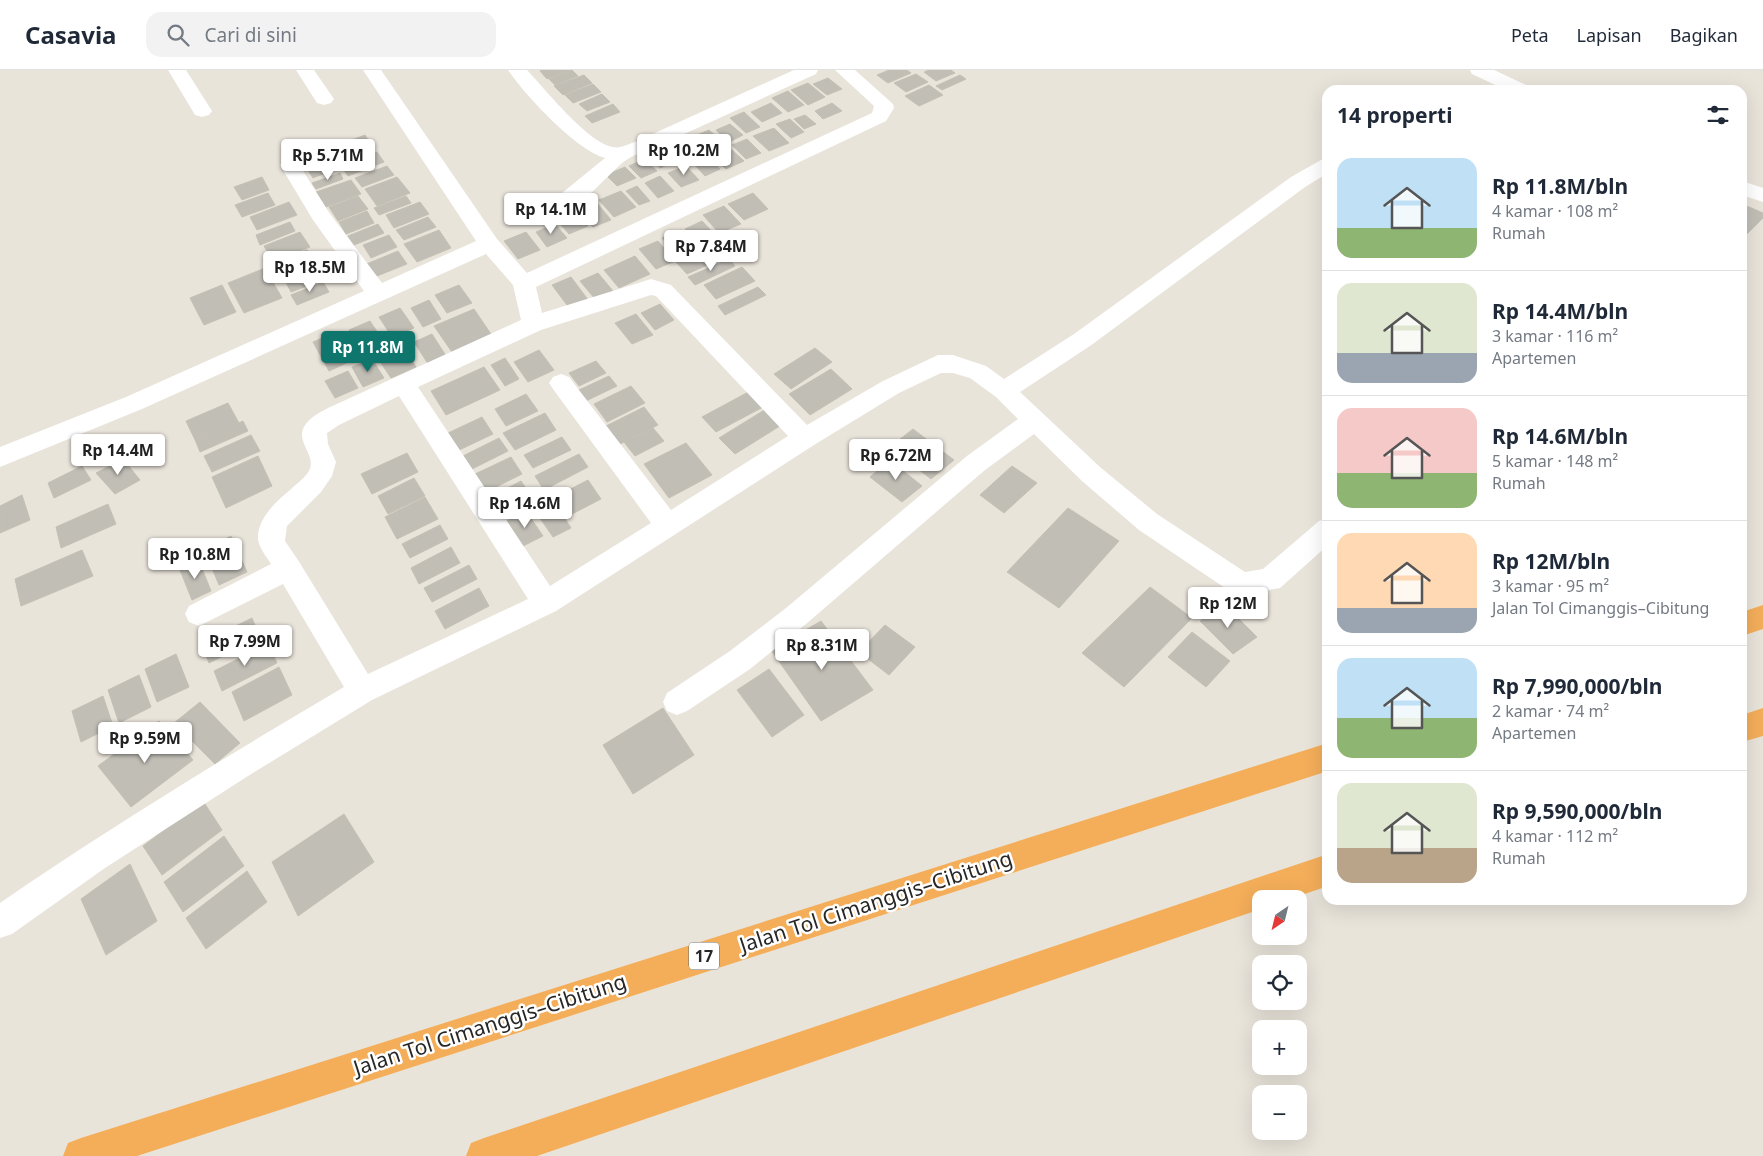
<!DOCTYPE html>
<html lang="id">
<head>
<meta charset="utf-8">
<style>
	body { margin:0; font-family:"Noto Sans",sans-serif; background:#f2f2f3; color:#1f2937; height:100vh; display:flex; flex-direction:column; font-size:19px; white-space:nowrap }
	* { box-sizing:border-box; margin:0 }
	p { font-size:16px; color:#747a83 }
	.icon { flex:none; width:28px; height:28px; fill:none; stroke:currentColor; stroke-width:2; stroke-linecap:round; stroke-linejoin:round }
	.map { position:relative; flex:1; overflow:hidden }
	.drawer { position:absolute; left:1322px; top:15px; width:425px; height:820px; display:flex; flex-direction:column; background:#fff; border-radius:15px; box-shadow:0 5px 20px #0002 }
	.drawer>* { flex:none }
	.needle { width:32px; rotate:215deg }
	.fabs { position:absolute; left:1252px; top:820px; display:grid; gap:10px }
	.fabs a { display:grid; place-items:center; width:55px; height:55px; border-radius:10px; background:#fff; box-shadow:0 5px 20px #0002; font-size:25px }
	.price { position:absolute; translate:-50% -42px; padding:0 11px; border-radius:5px; background:#fff; color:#222; font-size:16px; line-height:32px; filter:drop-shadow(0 1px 2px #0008) }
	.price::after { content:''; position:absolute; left:50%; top:30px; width:15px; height:11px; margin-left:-8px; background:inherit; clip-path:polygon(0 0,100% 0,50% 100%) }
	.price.selected { background:#0f766e; color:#fff }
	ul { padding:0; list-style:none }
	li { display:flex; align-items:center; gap:15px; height:125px; padding:0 15px }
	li+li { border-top:1px solid #e0e1e3 }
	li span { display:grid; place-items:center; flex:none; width:140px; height:100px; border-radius:15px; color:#555 }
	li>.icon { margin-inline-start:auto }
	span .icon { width:60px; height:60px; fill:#fffc; stroke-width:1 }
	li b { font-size:21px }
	h2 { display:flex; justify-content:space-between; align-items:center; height:60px; padding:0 15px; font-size:21px }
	header { display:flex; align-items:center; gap:30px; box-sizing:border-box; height:70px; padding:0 25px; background:#fff; border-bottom:1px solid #e0e1e3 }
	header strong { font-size:24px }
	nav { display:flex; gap:28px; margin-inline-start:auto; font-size:18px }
	.search { width:350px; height:45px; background:#f2f2f3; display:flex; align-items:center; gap:12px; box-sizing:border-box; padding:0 18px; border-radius:15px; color:#747a83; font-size:19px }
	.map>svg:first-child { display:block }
</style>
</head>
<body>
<header>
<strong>Casavia</strong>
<div class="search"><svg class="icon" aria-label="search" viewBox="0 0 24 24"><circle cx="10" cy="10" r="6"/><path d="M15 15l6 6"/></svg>Cari di sini</div>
<nav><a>Peta</a><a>Lapisan</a><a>Bagikan</a></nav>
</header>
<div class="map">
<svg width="1763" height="1086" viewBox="0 0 1763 1086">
	<rect width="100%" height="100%" fill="#e9e4da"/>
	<g fill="#c1beb6" stroke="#c4c0b4">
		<path d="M542 0H571L547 9 540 1Z"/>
		<path d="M572 0 578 6 555 15 549 9Z"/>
		<path d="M889 0H907L911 3 888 13 877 5Z"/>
		<path d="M929 0H951L955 3 936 11 924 2Z"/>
		<path d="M916 4 928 12 906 22 894 13Z"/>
		<path d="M584 5 592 13 563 25 554 16Z"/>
		<path d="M960 5 966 9 942 20 936 16Z"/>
		<path d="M828 8 842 19 827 25 813 14Z"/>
		<path d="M808 13 825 27 808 35 791 20Z"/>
		<path d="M593 14 601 22 573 33 565 25Z"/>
		<path d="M929 15 943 25 919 36 905 26Z"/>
		<path d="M788 21 804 35 788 42 772 28Z"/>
		<path d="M602 24 610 32 587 41 579 34Z"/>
		<path d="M771 33 782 43 762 52 751 42Z"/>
		<path d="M832 33 842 41 823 49 815 41Z"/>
		<path d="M613 34 620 42 592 53 585 46Z"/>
		<path d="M744 42 760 57 746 63 730 48Z"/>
		<path d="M805 45 816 54 804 59 794 49Z"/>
		<path d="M790 49 804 62 791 68 776 54Z"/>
		<path d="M730 54 743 65 729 72 716 60Z"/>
		<path d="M774 58 789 73 769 81 753 66Z"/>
		<path d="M709 60 724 73 707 81 692 67Z"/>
		<path d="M365 65 375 80 338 94 328 79Z"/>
		<path d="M691 68 703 79 686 87 674 75Z"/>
		<path d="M747 69 761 83 746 89 732 75Z"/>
		<path d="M666 77 679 90 660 98 647 85Z"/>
		<path d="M732 80 744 91 726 99 714 87Z"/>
		<path d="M377 82 384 92 348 106 341 96Z"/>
		<path d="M708 87 720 99 705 106 693 93Z"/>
		<path d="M331 88 338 98 313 108 306 97Z"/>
		<path d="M644 89 657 101 641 108 629 96Z"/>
		<path d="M387 96 394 105 362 117 355 108Z"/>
		<path d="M686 96 699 110 681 117 668 103Z"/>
		<path d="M625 97 636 108 617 116 606 105Z"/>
		<path d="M340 103 343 109 316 119 312 113Z"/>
		<path d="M660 106 674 121 658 128 645 113Z"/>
		<path d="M262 107 269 120 242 130 234 117Z"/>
		<path d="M397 107 410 123 377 136 365 119Z"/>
		<path d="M351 110 361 124 326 137 316 122Z"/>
		<path d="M637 116 650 131 639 135 626 121Z"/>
		<path d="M621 121 636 137 614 147 599 130Z"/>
		<path d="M268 123 275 135 242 147 235 135Z"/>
		<path d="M753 123 768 139 744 150 728 134Z"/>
		<path d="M358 126 368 139 338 151 329 137Z"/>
		<path d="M406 126 411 133 379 145 374 138Z"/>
		<path d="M289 132 297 145 257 160 250 147Z"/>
		<path d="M420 132 429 144 394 158 386 145Z"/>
		<path d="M597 133 611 150 593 157 579 141Z"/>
		<path d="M1742 134 1763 143V148L1742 169Z"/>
		<path d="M724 136 741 154 719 163 703 145Z"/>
		<path d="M575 140 588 156 569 164 555 148Z"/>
		<path d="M367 141 374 153 346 164 339 152Z"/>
		<path d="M428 147 436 157 404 170 396 160Z"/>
		<path d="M702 151 717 167 699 174 685 159Z"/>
		<path d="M290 152 295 161 260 175 256 165Z"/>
		<path d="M378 154 384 163 354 175 348 166Z"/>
		<path d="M555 154 567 168 547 177 536 162Z"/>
		<path d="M439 160 451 178 417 192 404 174Z"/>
		<path d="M681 160 696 177 677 185 662 168Z"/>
		<path d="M300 162 310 177 273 192 264 176Z"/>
		<path d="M526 162 540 180 518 189 504 171Z"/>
		<path d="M389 165 397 177 371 188 363 175Z"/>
		<path d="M658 171 675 191 656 199 639 179Z"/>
		<path d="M709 176 721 189 687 204 675 191Z"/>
		<path d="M307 180 313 189 281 201 276 192Z"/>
		<path d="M398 181 407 194 372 208 364 195Z"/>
		<path d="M635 186 650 204 619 218 604 200Z"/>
		<path d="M729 189 735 196 695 215 688 207Z"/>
		<path d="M318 191 328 208 291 222 282 205Z"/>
		<path d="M742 197 755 211 716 229 704 215Z"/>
		<path d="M265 198 282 228 244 243 228 213Z"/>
		<path d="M598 203 613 221 595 229 580 211Z"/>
		<path d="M571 207 589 231 570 239 552 215Z"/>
		<path d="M323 212 329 222 297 235 291 225Z"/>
		<path d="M222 215 236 242 204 255 190 228Z"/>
		<path d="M459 215 472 233 447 243 435 225Z"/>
		<path d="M758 217 766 225 725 245 718 236Z"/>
		<path d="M429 230 441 249 423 257 411 238Z"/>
		<path d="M660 234 674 250 655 260 641 243Z"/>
		<path d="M400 238 414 258 392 267 379 247Z"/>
		<path d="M474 239 493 267 454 285 434 256Z"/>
		<path d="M636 244 653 265 632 274 615 253Z"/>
		<path d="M370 251 384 272 362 281 349 260Z"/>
		<path d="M336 262 353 290 329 301 313 272Z"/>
		<path d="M432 264 448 289 430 297 414 272Z"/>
		<path d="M403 276 416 297 391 308 377 287Z"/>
		<path d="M815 278 832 292 791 319 774 304Z"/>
		<path d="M539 280 554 300 528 312 514 292Z"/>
		<path d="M505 288 519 309 505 316 491 295Z"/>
		<path d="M372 289 384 308 363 317 352 297Z"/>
		<path d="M596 291 606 303 579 316 569 303Z"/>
		<path d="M484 297 500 320 446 345 431 321Z"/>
		<path d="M831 299 852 319 810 345 789 324Z"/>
		<path d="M348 301 358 318 335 328 325 311Z"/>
		<path d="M609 306 617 316 586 331 579 320Z"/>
		<path d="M631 316 645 333 607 352 594 334Z"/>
		<path d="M752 320 767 335 716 362 702 347Z"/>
		<path d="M526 324 538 341 506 356 495 339Z"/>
		<path d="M228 333 239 353 196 372 186 351Z"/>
		<path d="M644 337 658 355 620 374 606 356Z"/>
		<path d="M766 339 783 354 735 384 719 368Z"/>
		<path d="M545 343 556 360 515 380 503 363Z"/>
		<path d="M482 347 493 364 457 381 446 364Z"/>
		<path d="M243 351 248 361 200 382 196 372Z"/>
		<path d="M653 358 664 371 635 386 624 372Z"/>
		<path d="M913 359 954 390 931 409 890 377Z"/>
		<path d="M251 365 260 381 212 402 204 386Z"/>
		<path d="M562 367 571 380 533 398 524 385Z"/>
		<path d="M499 368 508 381 466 402 457 389Z"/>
		<path d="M686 373 712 405 669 428 644 394Z"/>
		<path d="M407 383 418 402 372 424 361 404Z"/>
		<path d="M579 384 588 397 544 420 535 406Z"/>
		<path d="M258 386 272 416 226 438 212 407Z"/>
		<path d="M511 387 522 404 486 422 475 404Z"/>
		<path d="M123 389 140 410 115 424 96 403Z"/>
		<path d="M890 390 922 416 902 432 870 407Z"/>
		<path d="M82 396 91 410 54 428 48 413Z"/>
		<path d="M1012 396 1037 413 1004 443 980 425Z"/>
		<path d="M414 408 425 426 388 444 378 426Z"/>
		<path d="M588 410 601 429 572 444 559 425Z"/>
		<path d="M521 411 532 427 494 446 484 430Z"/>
		<path d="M22 425 30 450 0 463V436Z"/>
		<path d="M425 427 438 449 397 469 385 447Z"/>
		<path d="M552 428 571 458 553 467 533 438Z"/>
		<path d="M108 434 116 454 61 478 56 457Z"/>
		<path d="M1068 438 1119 471 1059 538 1007 502Z"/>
		<path d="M526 441 543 466 523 476 507 451Z"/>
		<path d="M440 455 448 469 410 488 402 474Z"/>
		<path d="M231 466 247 502 219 515 204 479Z"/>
		<path d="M451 477 460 493 419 514 411 498Z"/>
		<path d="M82 480 93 506 21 536 15 509Z"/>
		<path d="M199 491 211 521 192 530 180 500Z"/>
		<path d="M469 495 477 509 432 532 424 518Z"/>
		<path d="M1150 517 1192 548 1124 617 1082 583Z"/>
		<path d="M479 518 489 536 445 559 435 541Z"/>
		<path d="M1224 534 1257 567 1233 584 1200 551Z"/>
		<path d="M252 548 260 567 209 593 201 573Z"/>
		<path d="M821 551 873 620 821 651 771 580Z"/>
		<path d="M885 555 915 577 889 605 859 582Z"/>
		<path d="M1192 562 1230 591 1206 617 1168 587Z"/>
		<path d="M268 574 277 593 222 621 214 601Z"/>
		<path d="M176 584 189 617 157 632 145 599Z"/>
		<path d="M279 597 292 625 244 651 232 622Z"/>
		<path d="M769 599 804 645 772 667 737 620Z"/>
		<path d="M139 605 151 637 119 653 108 620Z"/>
		<path d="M103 626 113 656 81 672 72 641Z"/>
		<path d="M200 632 240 673 215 694 174 653Z"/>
		<path d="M663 638 694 685 633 724 603 675Z"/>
		<path d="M159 651 193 690 131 737 98 696Z"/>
		<path d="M203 731 222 760 162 805 143 776Z"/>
		<path d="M344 744 374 792 298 846 272 792Z"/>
		<path d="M224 766 244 796 183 842 164 812Z"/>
		<path d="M130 794 157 851 106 885 81 829Z"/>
		<path d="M247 801 267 832 206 879 186 848Z"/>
	</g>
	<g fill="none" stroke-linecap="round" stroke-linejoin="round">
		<g fill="#fff" fill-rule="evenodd">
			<path d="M168 0H186L212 41 209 45 202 47 195 45Z"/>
			<path d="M296 0H314L334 29 331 33 324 35 317 33Z"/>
			<path d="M363 0H381L497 169 527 203 872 43 874 36 835 0H855L893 34 894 38 886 51 536 217 542 243 651 209 671 215 807 355 883 311 938 285H953L986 296 1004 309 1074 264 1291 107 1321 90 1328 88V103L1305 117 1090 276 1020 322 1100 397 1157 444 1245 502 1263 499 1319 451 1328 448V475L1280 518 1241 525 1231 522 1139 460 1082 411 1034 364 985 400 806 554 750 599 687 641 677 645 667 641 663 632 667 623 730 581 786 538 967 386 1018 349 996 327 970 308 953 303H941L899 323 814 375 556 541 372 630 248 706 105 798 12 864 0 868V833C112 756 227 686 344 617L283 514 199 556 189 552 185 544 189 536 271 494C267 488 262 481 259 474 253 453 275 432 290 420 296 414 305 408 309 401 320 380 276 364 328 338L521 250 513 215 486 184 142 339 0 397V377L126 327 364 221 313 150 280 95 283 91 290 89 297 91 328 141 382 213 476 171ZM651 225 656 226 788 366 671 440 569 307 561 304 553 307 549 313 553 319 651 453 550 516 418 317 541 260ZM399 326 528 529 368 604 298 490 285 471 287 456 321 422 332 406 336 392 328 374 327 363 339 355Z"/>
			<path d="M508 0H527C544 18 589 74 613 77 620 79 628 74 635 72L794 0H818L816 4 649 80C643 83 636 84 631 87 609 99 577 149 551 142L548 137 551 132 605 88C576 80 525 25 508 0Z"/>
			<path d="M1470 0H1494L1528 16 1530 20H1506L1472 4Z"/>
			<path d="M1742 111 1763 118V132L1742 125Z"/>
		</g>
		<g fill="#f4ae5a" fill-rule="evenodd">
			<path d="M1763 535V559L1742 566V542Z"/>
			<path d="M1763 638V666L1742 672V645Z"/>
			<path d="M1328 673V701L137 1086H63L68 1073 81 1068Z"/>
			<path d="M1328 784V816L1290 829H1261V839L537 1086H466L471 1073 484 1068Z"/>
		</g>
	</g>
	<g text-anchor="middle" stroke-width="5" stroke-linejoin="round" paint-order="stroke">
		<rect fill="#fff" stroke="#686868" stroke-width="1" x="689" y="872.5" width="30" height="27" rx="4"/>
		<g font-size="16" font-weight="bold" fill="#272727">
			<text x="704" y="892">17</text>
		</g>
		<g font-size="21" fill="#272727" stroke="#fff">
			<text transform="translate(876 832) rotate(-18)" y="7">Jalan Tol Cimanggis–Cibitung</text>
			<text transform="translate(490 955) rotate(-18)" y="7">Jalan Tol Cimanggis–Cibitung</text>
		</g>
	</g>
</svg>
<div class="fabs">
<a><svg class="needle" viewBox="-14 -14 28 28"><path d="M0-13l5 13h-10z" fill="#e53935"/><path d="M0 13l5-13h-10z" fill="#747a83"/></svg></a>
<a><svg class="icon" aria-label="locate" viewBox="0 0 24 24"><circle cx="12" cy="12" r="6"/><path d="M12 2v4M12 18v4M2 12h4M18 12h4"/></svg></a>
<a>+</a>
<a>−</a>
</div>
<b class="price" style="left:684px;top:106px">Rp 10.2M</b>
<b class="price" style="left:328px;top:111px">Rp 5.71M</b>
<b class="price" style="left:551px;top:165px">Rp 14.1M</b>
<b class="price" style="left:711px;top:202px">Rp 7.84M</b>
<b class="price" style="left:310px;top:223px">Rp 18.5M</b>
<b class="price selected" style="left:368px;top:303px">Rp 11.8M</b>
<b class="price" style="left:118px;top:406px">Rp 14.4M</b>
<b class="price" style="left:896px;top:411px">Rp 6.72M</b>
<b class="price" style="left:525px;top:459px">Rp 14.6M</b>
<b class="price" style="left:195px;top:510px">Rp 10.8M</b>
<b class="price" style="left:1228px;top:559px">Rp 12M</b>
<b class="price" style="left:245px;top:597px">Rp 7.99M</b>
<b class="price" style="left:822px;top:601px">Rp 8.31M</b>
<b class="price" style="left:145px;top:694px">Rp 9.59M</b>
<section class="drawer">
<h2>14 properti<svg class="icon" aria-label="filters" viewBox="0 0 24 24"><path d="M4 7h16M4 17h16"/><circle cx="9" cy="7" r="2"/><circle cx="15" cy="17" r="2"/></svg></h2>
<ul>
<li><span style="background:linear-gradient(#bfe0f5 70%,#8fb573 0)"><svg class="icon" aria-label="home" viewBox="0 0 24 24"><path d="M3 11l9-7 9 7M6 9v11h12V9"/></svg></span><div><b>Rp 11.8M/bln</b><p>4 kamar · 108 m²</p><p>Rumah</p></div></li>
<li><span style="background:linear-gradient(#dfe7d0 70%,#9aa5b1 0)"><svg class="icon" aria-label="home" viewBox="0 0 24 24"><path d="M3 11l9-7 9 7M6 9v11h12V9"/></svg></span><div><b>Rp 14.4M/bln</b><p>3 kamar · 116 m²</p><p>Apartemen</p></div></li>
<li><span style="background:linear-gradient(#f6c9c9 65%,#8fb573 0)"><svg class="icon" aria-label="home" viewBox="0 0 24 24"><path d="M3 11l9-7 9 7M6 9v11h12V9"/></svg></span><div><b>Rp 14.6M/bln</b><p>5 kamar · 148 m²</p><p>Rumah</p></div></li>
<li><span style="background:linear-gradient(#ffd9b3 75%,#9aa5b1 0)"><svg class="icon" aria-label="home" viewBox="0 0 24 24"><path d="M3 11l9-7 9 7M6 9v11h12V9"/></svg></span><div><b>Rp 12M/bln</b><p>3 kamar · 95 m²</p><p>Jalan Tol Cimanggis–Cibitung</p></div></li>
<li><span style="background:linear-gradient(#bfe0f5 60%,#8fb573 0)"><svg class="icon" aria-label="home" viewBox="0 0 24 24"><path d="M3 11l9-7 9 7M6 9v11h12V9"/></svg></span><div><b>Rp 7,990,000/bln</b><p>2 kamar · 74 m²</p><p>Apartemen</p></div></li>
<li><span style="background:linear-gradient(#dfe7d0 65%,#b9a48a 0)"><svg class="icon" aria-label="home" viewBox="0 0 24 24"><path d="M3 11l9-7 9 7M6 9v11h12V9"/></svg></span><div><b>Rp 9,590,000/bln</b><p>4 kamar · 112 m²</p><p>Rumah</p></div></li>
</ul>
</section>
</div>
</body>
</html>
